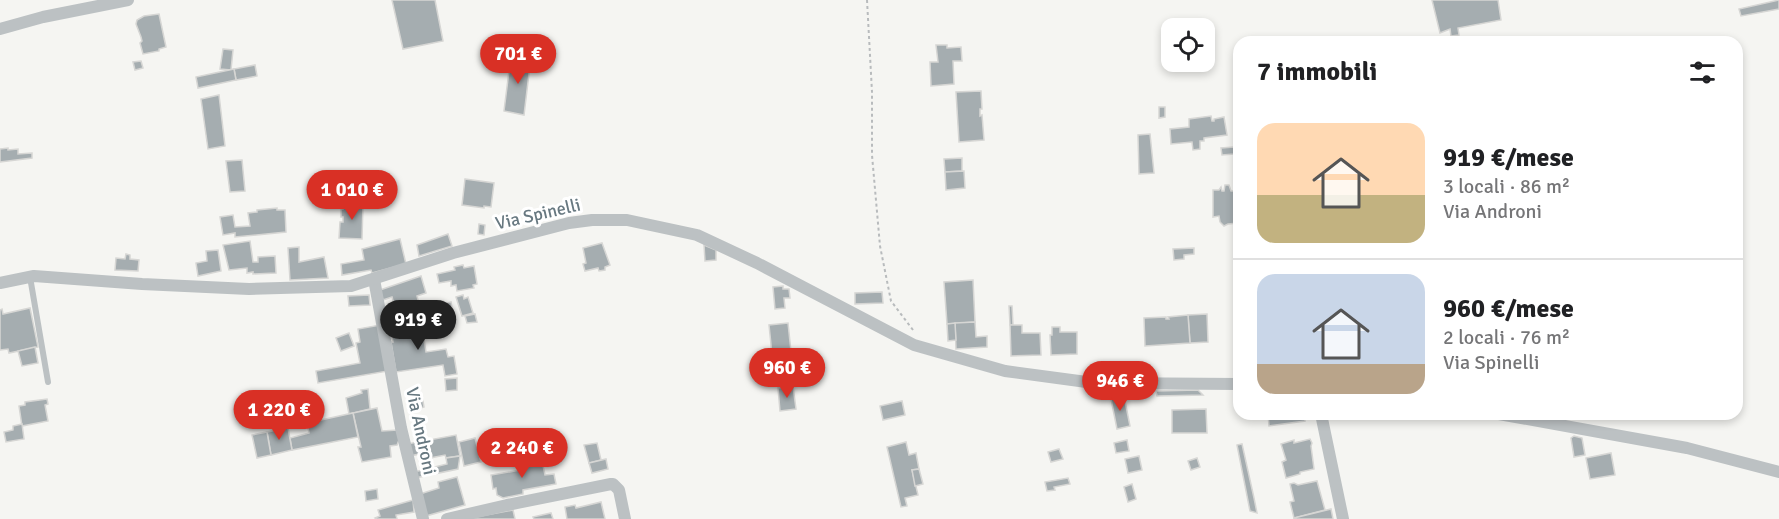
<!DOCTYPE html>
<html lang="it">
<head>
<meta charset="utf-8">
<style>
	body { margin:0; font-family:Signika,sans-serif; background:#f2f2f2; color:#202124; height:100vh; display:flex; flex-direction:column; font-size:22px; white-space:nowrap }
	* { box-sizing:border-box; margin:0 }
	p { font-size:20px; color:#757577 }
	.icon { flex:none; width:33px; height:33px; fill:none; stroke:currentColor; stroke-width:2; stroke-linecap:round; stroke-linejoin:round }
	.map { position:relative; flex:1; overflow:hidden }
	.side { position:absolute; left:1233px; top:36px; width:510px; height:384px; display:flex; flex-direction:column; background:#fff; border-radius:18px; box-shadow:0 3px 9px #0003 }
	.side>* { flex:none }
	.buttons { position:absolute; left:1161px; top:18px; display:grid; gap:12px }
	.buttons a { display:grid; place-items:center; width:54px; height:54px; border-radius:12px; background:#fff; box-shadow:0 3px 9px #0003; font-size:30px }
	.price { position:absolute; translate:-50% -51px; padding:0 14px; border-radius:21px; background:#d93025; color:#fff; font-size:20px; line-height:39px; filter:drop-shadow(0 2px 3px #0008) }
	.price::after { content:''; position:absolute; left:50%; top:36px; width:18px; height:14px; margin-left:-9px; background:inherit; clip-path:polygon(0 0,100% 0,50% 100%) }
	.price.current { background:#222; color:#fff }
	ul { padding:0; list-style:none }
	li { display:flex; align-items:center; gap:18px; height:150px; padding:0 24px }
	li+li { border-top:2px solid #e0e0e0 }
	li span { display:grid; place-items:center; flex:none; width:168px; height:120px; border-radius:18px; color:#555 }
	li>.icon { margin-inline-start:auto }
	span .icon { width:72px; height:72px; fill:#fffc; stroke-width:1 }
	li b { font-size:26px }
	h2 { display:flex; justify-content:space-between; align-items:center; height:72px; padding:0 24px; font-size:26px }
	.map>svg:first-child { display:block }
</style>
</head>
<body>
<div class="map">
<svg width="1779" height="519" viewBox="0 0 1779 519">
	<rect width="100%" height="100%" fill="#f5f5f2"/>
	<g fill="#a5adb0" stroke="#d6d6d4" stroke-width="1.5">
		<path d="M392 0H435L443 41 403 49Z"/>
		<path d="M1432 0H1498L1501 20 1458 28 1459 35 1451 36 1450 29 1440 33Z"/>
		<path d="M1779 0V9L1741 16 1739 9Z"/>
		<path d="M159 14 166 47 159 49V51L143 54 140 43 142 41 141 37 136 24 137 20 144 16Z"/>
		<path d="M936 45H947V48L961 47 962 61H953L954 84 931 86 930 62H938Z"/>
		<path d="M223 49 233 50 231 70 220 69Z"/>
		<path d="M511 55 531 57 524 115 504 111Z"/>
		<path d="M141 61 143 68 135 70 133 62Z"/>
		<path d="M255 65 257 76 236 80 234 69Z"/>
		<path d="M234 69 236 80 198 88 196 77Z"/>
		<path d="M981 91 982 109H980V116L982 115 984 140 959 142 956 92Z"/>
		<path d="M219 95 225 146 208 149 201 99Z"/>
		<path d="M1159 107H1165V117L1159 118Z"/>
		<path d="M1211 116 1212 121H1214V119L1224 117 1227 135 1204 138V141H1200V149L1193 150 1192 142 1171 144 1170 129 1189 127V119Z"/>
		<path d="M1150 134 1154 173 1139 174 1138 135Z"/>
		<path d="M1234 147V154L1222 155 1221 148Z"/>
		<path d="M8 148V150L18 149V154L32 153V158L0 162V149Z"/>
		<path d="M962 158V171L945 172 944 159Z"/>
		<path d="M242 160 245 191 230 192 226 161Z"/>
		<path d="M964 171 965 188 946 190 945 172Z"/>
		<path d="M465 179 494 183 491 207 484 206V208L462 205Z"/>
		<path d="M1225 185H1229L1231 191H1235L1237 188 1239 190V223L1228 224 1224 226 1220 222 1219 216 1213 217V190H1219L1221 187 1222 191H1224Z"/>
		<path d="M344 202 363 203 362 239 339 238 340 222H343V217H341V209H343Z"/>
		<path d="M277 208V210H285L286 232 235 237V233L223 235 220 217 233 215 235 227 250 226 248 213 257 212V210Z"/>
		<path d="M479 224 485 225 484 235 478 234Z"/>
		<path d="M448 234 452 246 419 256 417 245Z"/>
		<path d="M400 239 406 264 372 273 371 270 342 275 341 264 364 260 362 249Z"/>
		<path d="M250 241 253 262H258V257L275 256 276 273 253 274V272L247 273V268L229 270 223 245Z"/>
		<path d="M602 243 610 265 605 267V270L599 271 598 268 585 271 583 264 586 263 583 248Z"/>
		<path d="M704 245 716 250V260L705 261Z"/>
		<path d="M299 247V262L324 257 328 278 290 280 288 248Z"/>
		<path d="M1194 248V254L1184 255V259L1174 260 1173 249Z"/>
		<path d="M218 250 221 271 198 276 196 263 207 261 206 251Z"/>
		<path d="M126 254 130 255V259L139 260 138 271 115 270 116 258 125 259Z"/>
		<path d="M463 265 464 268 474 266 477 284 473 285 474 288 457 291 456 285 451 286V281L439 283 437 274 455 270 454 267Z"/>
		<path d="M421 276 426 293 417 296 419 304 396 311 392 297 383 300 380 290Z"/>
		<path d="M973 280 975 322 947 324 944 282Z"/>
		<path d="M783 286V289H789L790 298H784L785 308 775 309 773 287Z"/>
		<path d="M882 292 883 303 855 304V293Z"/>
		<path d="M369 295 370 305 349 306 348 296Z"/>
		<path d="M463 295 464 299 468 297 473 313 462 316 456 297Z"/>
		<path d="M443 301 444 304 451 302 453 314 446 316 448 326 431 327 427 309 429 304Z"/>
		<path d="M1009 306H1012L1013 325H1010Z"/>
		<path d="M30 308 38 347 9 353 8 349 0 350V310L2 309 3 314Z"/>
		<path d="M475 314 477 322 467 323 465 316Z"/>
		<path d="M1207 314 1208 342 1190 343 1188 315Z"/>
		<path d="M1188 315 1190 343 1145 346 1144 318 1166 317V319H1169L1168 317Z"/>
		<path d="M416 321 417 326H422L426 352 446 349 448 357 454 356 457 374 445 376 443 365 396 372 391 342H393L391 332 400 331 399 324Z"/>
		<path d="M975 322 976 337 987 336V347L956 349 955 323Z"/>
		<path d="M788 323 792 361 799 360 800 371 774 374 769 325Z"/>
		<path d="M955 323 956 340 948 341 947 324Z"/>
		<path d="M380 325 388 371 318 383 316 371 360 363 356 343 360 342 358 329Z"/>
		<path d="M1010 325H1022V333H1040L1041 355 1011 356Z"/>
		<path d="M1052 327H1060V332H1077V354L1051 355 1050 335H1052Z"/>
		<path d="M349 333 354 346 341 351 336 338Z"/>
		<path d="M35 347 38 363 22 366 18 351Z"/>
		<path d="M457 378V390L446 391 445 379Z"/>
		<path d="M793 386 796 409 780 411 778 388Z"/>
		<path d="M368 389 370 409 349 414 346 398 362 393 361 390Z"/>
		<path d="M1198 390 1203 395 1157 396 1156 391Z"/>
		<path d="M422 396 424 407 413 410 410 398Z"/>
		<path d="M1124 396 1130 426 1117 429 1111 399Z"/>
		<path d="M47 399 48 404 45 405 48 421 22 426 19 406 25 405V402Z"/>
		<path d="M902 401 905 415 883 420 880 406Z"/>
		<path d="M377 408 382 431 398 430 399 440 397 445 390 446 391 457 362 462 358 447H361L353 413Z"/>
		<path d="M1206 409 1207 433H1172V410Z"/>
		<path d="M353 413 358 437 292 450 290 438 309 433 307 423Z"/>
		<path d="M1268 414H1304L1305 421 1269 426Z"/>
		<path d="M22 424 24 439 6 442 4 432 13 430V426Z"/>
		<path d="M288 428 292 450 271 455 267 432Z"/>
		<path d="M267 432 271 455 257 458 252 435Z"/>
		<path d="M456 435 460 456 446 458 445 455 430 458 429 452 410 456 407 444Z"/>
		<path d="M1574 436 1582 438 1585 455 1574 457 1571 438Z"/>
		<path d="M475 438 481 462 464 466 459 442Z"/>
		<path d="M1310 439 1312 443 1311 446 1314 469 1300 472V474L1286 478 1282 462 1286 460 1281 444 1294 440V443Z"/>
		<path d="M1127 440 1129 451 1116 453 1114 443Z"/>
		<path d="M906 442 909 455 916 453 919 469 912 470 918 495 905 498 907 506 901 507 887 447Z"/>
		<path d="M597 443 601 460 589 463 584 445Z"/>
		<path d="M1242 444 1254 498 1257 513 1250 511 1237 445Z"/>
		<path d="M556 448 557 459 545 460 544 449Z"/>
		<path d="M1059 449 1063 459 1051 462 1048 452Z"/>
		<path d="M1611 453 1615 475 1590 479 1586 458Z"/>
		<path d="M531 455 533 463 542 461 545 475 554 474 556 484 523 490V494L503 498 497 495 496 488 493 489 491 475 521 470 519 457Z"/>
		<path d="M460 456 458 469 415 478 414 472 447 464 446 458Z"/>
		<path d="M1139 456 1142 470 1128 473 1125 459Z"/>
		<path d="M1197 458 1200 467 1191 470 1188 461Z"/>
		<path d="M606 459 608 469 592 473 589 463Z"/>
		<path d="M919 469 923 484 915 486 912 470Z"/>
		<path d="M457 477 465 505 426 516 420 494 439 488 438 482Z"/>
		<path d="M1068 478 1070 484 1054 487 1055 490 1047 491 1045 482Z"/>
		<path d="M1317 481 1325 510 1294 518 1290 502 1294 501 1290 484 1294 483 1298 485Z"/>
		<path d="M1132 484 1136 499 1128 502 1124 487Z"/>
		<path d="M377 489 378 499 366 501 365 491Z"/>
		<path d="M413 500 414 512 396 515 397 519H376L375 518 380 516 378 510Z"/>
		<path d="M601 502 605 519H567L565 507 575 505 576 508Z"/>
		<path d="M1331 509 1333 519H1294V518Z"/>
		<path d="M513 510 515 519H470V518Z"/>
		<path d="M551 513 553 519H534L533 517Z"/>
	</g>
	<g fill="none" stroke-linecap="round" stroke-linejoin="round">
		<path stroke="#b8bbbd" stroke-width="2" stroke-dasharray="3 3" stroke-linecap="butt" d="M867 0 872 92V155L880 246 891 301 913 330"/>
		<path stroke="#bcc1c3" stroke-width="6" d="M30 277 48 382"/>
		<g stroke="#bcc1c3" stroke-width="12">
			<path d="M0 29 43 17 128 0"/>
			<path d="M374 279 401 428 423 519"/>
			<path d="M0 283 34 276 142 284 249 289 351 286 453 253 569 223 592 220H627L697 235 757 263 914 345 1005 371 1094 383 1239 384"/>
			<path d="M1321 414 1343 519"/>
			<path d="M1499 414 1687 448 1779 472"/>
			<path d="M447 519 507 505 611 484H613L619 490 625 519"/>
		</g>
	</g>
	<g text-anchor="middle" stroke-width="6" stroke-linejoin="round" paint-order="stroke">
		<g font-size="18" fill="#677880" stroke="#fff">
			<text transform="translate(538 214) rotate(-13)" y="6">Via Spinelli</text>
			<text transform="translate(421 431) rotate(78)" y="6">Via Androni</text>
		</g>
	</g>
</svg>
<div class="buttons">
<a><svg class="icon" aria-label="locate" viewBox="0 0 24 24"><circle cx="12" cy="12" r="6"/><path d="M12 2v4M12 18v4M2 12h4M18 12h4"/></svg></a>
</div>
<b class="price" style="left:518px;top:85px">701 €</b>
<b class="price" style="left:352px;top:221px">1 010 €</b>
<b class="price current" style="left:418px;top:351px">919 €</b>
<b class="price" style="left:787px;top:399px">960 €</b>
<b class="price" style="left:1120px;top:412px">946 €</b>
<b class="price" style="left:279px;top:441px">1 220 €</b>
<b class="price" style="left:522px;top:479px">2 240 €</b>
<section class="side">
<h2>7 immobili<svg class="icon" aria-label="filters" viewBox="0 0 24 24"><path d="M4 7h16M4 17h16"/><circle cx="9" cy="7" r="2"/><circle cx="15" cy="17" r="2"/></svg></h2>
<ul>
<li><span style="background:linear-gradient(#ffd9b3 60%,#c2b280 0)"><svg class="icon" aria-label="home" viewBox="0 0 24 24"><path d="M3 11l9-7 9 7M6 9v11h12V9"/></svg></span><div><b>919 €/mese</b><p>3 locali · 86 m²</p><p>Via Androni</p></div></li>
<li><span style="background:linear-gradient(#c9d6e8 75%,#b9a48a 0)"><svg class="icon" aria-label="home" viewBox="0 0 24 24"><path d="M3 11l9-7 9 7M6 9v11h12V9"/></svg></span><div><b>960 €/mese</b><p>2 locali · 76 m²</p><p>Via Spinelli</p></div></li>
</ul>
</section>
</div>
</body>
</html>
